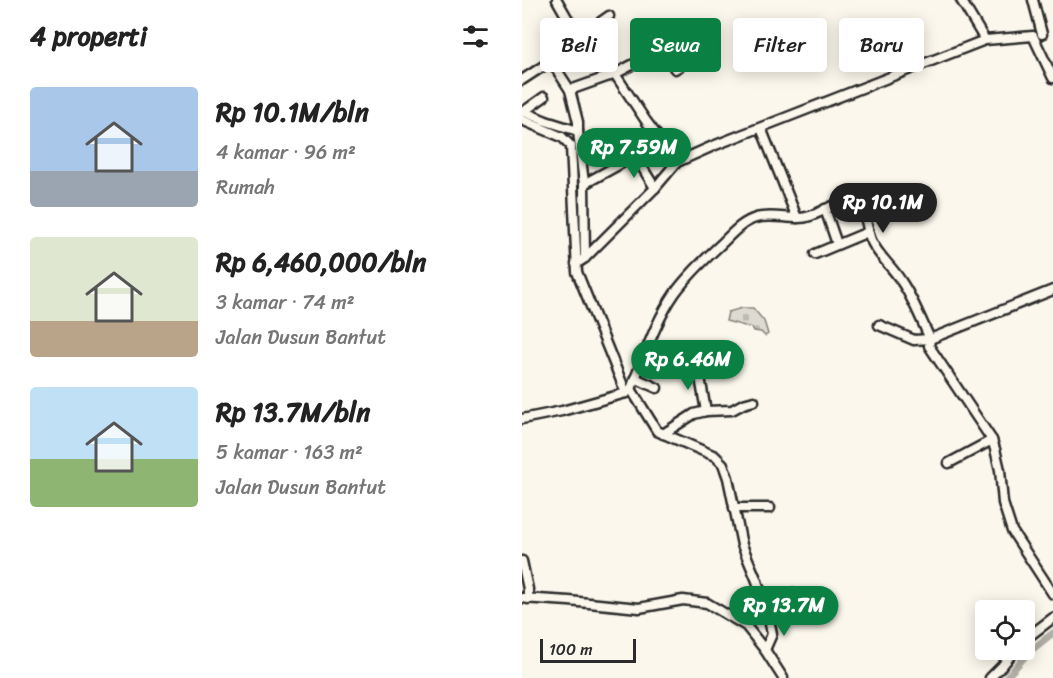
<!DOCTYPE html>
<html lang="id">
<head>
<meta charset="utf-8">
<style>
	body { margin:0; font-family:Sriracha,sans-serif; background:#f6f6f6; color:#222; height:100vh; display:flex; flex-direction:column; font-size:22px; white-space:nowrap }
	* { box-sizing:border-box; margin:0 }
	p { font-size:20px; color:#767676 }
	.icon { flex:none; width:33px; height:33px; fill:none; stroke:currentColor; stroke-width:2; stroke-linecap:round; stroke-linejoin:round }
	.map { position:relative; flex:1; overflow:hidden }
	.sheet { display:flex; flex-direction:column; background:#fff; width:522px }
	.sheet>* { flex:none }
	.guide { position:absolute; left:18px; top:18px; width:423px; height:54px; display:flex; gap:12px }
	.buttons { position:absolute; left:453px; top:600px; display:grid; gap:12px }
	.buttons a { display:grid; place-items:center; width:60px; height:60px; border-radius:6px; background:#fff; box-shadow:0 3px 15px #0003; font-size:30px }
	.scale { position:absolute; left:18px; bottom:15px; width:96px; box-sizing:border-box; padding-left:6px; border:3px solid #2b2b2b; border-top:0; font-size:16px; line-height:21px; white-space:nowrap; color:#2b2b2b; -webkit-text-stroke:4px #fbf7ec; paint-order:stroke }
	.price { position:absolute; translate:-50% -51px; padding:0 14px; border-radius:21px; background:#0b8043; color:#fff; font-size:20px; line-height:39px; filter:drop-shadow(0 2px 3px #0008) }
	.price::after { content:''; position:absolute; left:50%; top:36px; width:18px; height:14px; margin-left:-9px; background:inherit; clip-path:polygon(0 0,100% 0,50% 100%) }
	.price.current { background:#222; color:#fff }
	ul { padding:0; list-style:none }
	li { display:flex; align-items:center; gap:18px; height:150px; padding:0 30px }
	li span { display:grid; place-items:center; flex:none; width:168px; height:120px; border-radius:6px; color:#555 }
	li>.icon { margin-inline-start:auto }
	span .icon { width:72px; height:72px; fill:#fffc; stroke-width:1 }
	li b { font-size:26px }
	h2 { display:flex; justify-content:space-between; align-items:center; height:72px; padding:0 30px; font-size:26px }
	.pill { padding:0 21px; border-radius:6px; background:#fff; box-shadow:0 3px 15px #0003; font-size:21px; line-height:54px }
	.pill.current { background:#0b8043; color:#fff }
	main { display:flex; flex:1; min-height:0 }
	.map>svg:first-child { display:block }
</style>
</head>
<body>
<main>
<section class="sheet">
<h2>4 properti<svg class="icon" aria-label="filters" viewBox="0 0 24 24"><path d="M4 7h16M4 17h16"/><circle cx="9" cy="7" r="2"/><circle cx="15" cy="17" r="2"/></svg></h2>
<ul>
<li><span style="background:linear-gradient(#a9c7e8 70%,#9aa5b1 0)"><svg class="icon" aria-label="home" viewBox="0 0 24 24"><path d="M3 11l9-7 9 7M6 9v11h12V9"/></svg></span><div><b>Rp 10.1M/bln</b><p>4 kamar · 96 m²</p><p>Rumah</p></div></li>
<li><span style="background:linear-gradient(#dfe7d0 70%,#b9a48a 0)"><svg class="icon" aria-label="home" viewBox="0 0 24 24"><path d="M3 11l9-7 9 7M6 9v11h12V9"/></svg></span><div><b>Rp 6,460,000/bln</b><p>3 kamar · 74 m²</p><p>Jalan Dusun Bantut</p></div></li>
<li><span style="background:linear-gradient(#bfe0f5 60%,#8fb573 0)"><svg class="icon" aria-label="home" viewBox="0 0 24 24"><path d="M3 11l9-7 9 7M6 9v11h12V9"/></svg></span><div><b>Rp 13.7M/bln</b><p>5 kamar · 163 m²</p><p>Jalan Dusun Bantut</p></div></li>
</ul>
</section>
<div class="map">
<svg width="531" height="678" viewBox="0 0 531 678">
	<defs>
		<pattern id="cemetery-stones" width="16" height="16" patternUnits="userSpaceOnUse" patternTransform="scale(1.5)"><rect width="16" height="16" fill="#dddad0"/><path d="M2 7V4a2 2 0 0 1 4 0v3zM10 15v-3a2 2 0 0 1 4 0v3z" fill="#bebbb3"/></pattern>
	</defs>
	<rect width="100%" height="100%" fill="#fbf7ec"/>
	<filter id="ink" filterUnits="userSpaceOnUse"><feTurbulence type="fractalNoise" baseFrequency=".0167" numOctaves="2"/><feDisplacementMap in="SourceGraphic" scale="12" xChannelSelector="R" yChannelSelector="G"/><feConvolveMatrix kernelMatrix="1 2 1 2 8 2 1 2 1" color-interpolation-filters="sRGB"/></filter>
	<g filter="url(#ink)">
		<path fill="url(#cemetery-stones)" stroke="#84827e" stroke-width="1.5" d="M220 308H231L242 321 246 334 243 336 239 332 232 331 230 328 204 321 206 312Z"/>
		<g fill="none" stroke-linecap="round" stroke-linejoin="round">
			<path stroke="#b1afa7" stroke-width="7" d="M484 678 507 652 531 633"/>
			<defs>
				<g id="minor">
					<path d="M35 0 51 28 88 76"/>
					<path d="M439 0 463 40 511 36 531 78"/>
					<path d="M511 0 520 34"/>
					<path d="M29 61 48 90 93 74 138 50 143 54 153 69 163 63 183 42"/>
					<path d="M93 74 124 121 155 162"/>
					<path d="M0 80 29 61 57 37 87 16"/>
					<path d="M48 90 56 122V131"/>
					<path d="M0 111 24 121 56 131 62 184 63 258"/>
					<path d="M1 112 22 97"/>
					<path d="M0 120 40 137 49 146 55 272 104 393"/>
					<path d="M114 157 133 188"/>
					<path d="M62 184 100 163"/>
					<path d="M303 209 315 244"/>
					<path d="M275 218C294 219 308 202 328 202 345 203 344 228 349 240 356 256 370 266 379 281 391 298 399 320 408 339L407 346 470 440 473 449 478 470 481 503 490 531 531 594"/>
					<path d="M293 254 346 232"/>
					<path d="M54 264 63 258 133 188 155 162 191 146 463 40"/>
					<path d="M357 325 392 340 408 339 531 290"/>
					<path d="M176 366 184 411"/>
					<path d="M113 378 135 388"/>
					<path d="M109 389 135 431 193 456 201 464 206 478 220 545 235 581 247 619 250 634 243 650"/>
					<path d="M0 419 40 411 104 393 109 389C122 357 134 320 153 293 166 275 182 260 197 246 208 236 219 222 234 218 247 214 262 218 275 218L239 128"/>
					<path d="M141 434 172 414 184 411 210 410 221 404 232 401"/>
					<path d="M427 463 470 440"/>
					<path d="M212 508H248"/>
					<path d="M0 561 6 589V599"/>
					<path d="M0 598 47 601 117 608 161 600 185 603 224 626 243 650 261 678"/>
					<path d="M246 617 258 610 271 593"/>
					<path d="M502 640 531 618"/>
					<path d="M468 678 480 666 493 650"/>
				</g>
			</defs>
			<use href="#minor" stroke="#2b2b2b" stroke-width="13"/>
			<use href="#minor" stroke="#fbf7ec" stroke-width="8"/>
		</g>
	</g>
</svg>
<div class="buttons">
<a><svg class="icon" aria-label="locate" viewBox="0 0 24 24"><circle cx="12" cy="12" r="6"/><path d="M12 2v4M12 18v4M2 12h4M18 12h4"/></svg></a>
</div>
<div class="scale">100 m</div>
<b class="price" style="left:112px;top:179px">Rp 7.59M</b>
<b class="price current" style="left:361px;top:234px">Rp 10.1M</b>
<b class="price" style="left:166px;top:391px">Rp 6.46M</b>
<b class="price" style="left:262px;top:637px">Rp 13.7M</b>
<div class="guide">
<a class="pill">Beli</a>
<a class="pill current">Sewa</a>
<a class="pill">Filter</a>
<a class="pill">Baru</a>
</div>
</div>
</main>
</body>
</html>
